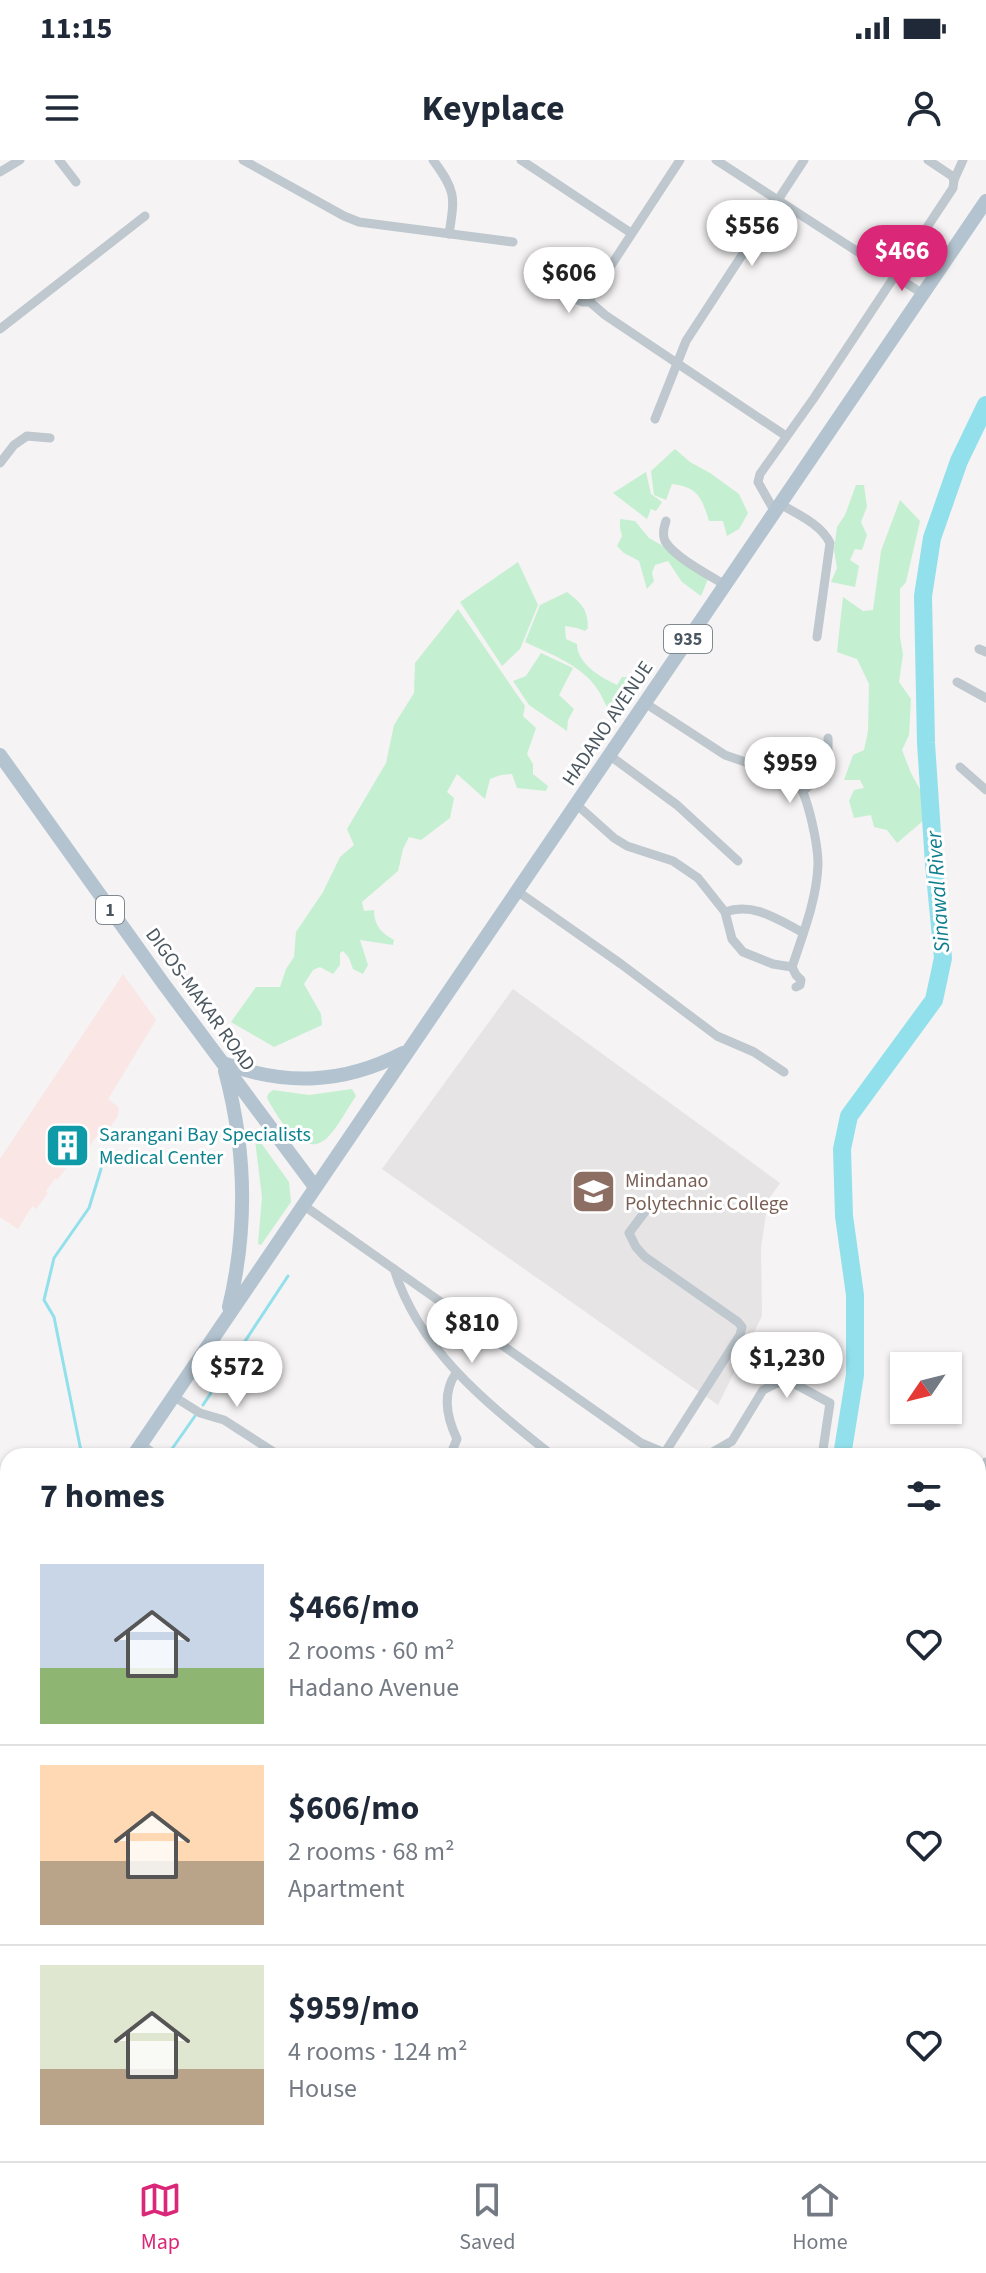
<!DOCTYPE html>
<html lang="en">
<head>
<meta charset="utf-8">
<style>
	body { margin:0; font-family:"Source Sans 3",sans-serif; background:#f6f6f7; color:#1f2937; height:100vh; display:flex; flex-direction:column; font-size:30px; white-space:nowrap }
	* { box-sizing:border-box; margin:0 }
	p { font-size:26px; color:#747a83 }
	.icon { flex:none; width:44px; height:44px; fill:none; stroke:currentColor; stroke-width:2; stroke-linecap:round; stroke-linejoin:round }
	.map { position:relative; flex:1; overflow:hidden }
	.drawer { position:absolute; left:0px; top:1288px; width:986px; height:714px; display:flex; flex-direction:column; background:#fff; border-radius:24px 24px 0 0; box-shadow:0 2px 6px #0004 }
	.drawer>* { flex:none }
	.needle { width:52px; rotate:235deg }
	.controls { position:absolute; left:890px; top:1192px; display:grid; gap:16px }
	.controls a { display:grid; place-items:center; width:72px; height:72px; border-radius:0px; background:#fff; box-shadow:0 2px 6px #0004; font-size:40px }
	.price { position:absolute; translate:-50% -68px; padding:0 18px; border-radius:28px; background:#fff; color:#222; font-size:26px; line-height:52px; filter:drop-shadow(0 2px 4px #0008) }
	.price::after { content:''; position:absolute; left:50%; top:48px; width:24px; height:18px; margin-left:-12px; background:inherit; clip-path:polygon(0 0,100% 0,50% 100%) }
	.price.current { background:#db2777; color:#fff }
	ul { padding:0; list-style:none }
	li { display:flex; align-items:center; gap:24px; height:200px; padding:0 40px }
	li+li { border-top:2px solid #e0e1e3 }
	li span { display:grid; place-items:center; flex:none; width:224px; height:160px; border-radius:0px; color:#555 }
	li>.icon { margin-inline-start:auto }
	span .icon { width:96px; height:96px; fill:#fffc; stroke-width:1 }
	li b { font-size:34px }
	h2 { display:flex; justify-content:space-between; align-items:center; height:96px; padding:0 40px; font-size:34px }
	.status { display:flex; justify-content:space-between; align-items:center; height:56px; padding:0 40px; background:#fff; direction:ltr }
	.status svg { height:22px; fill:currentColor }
	header { display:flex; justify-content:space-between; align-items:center; height:104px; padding:0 40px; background:#fff; font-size:36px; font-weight:700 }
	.dock { display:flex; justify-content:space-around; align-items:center; height:112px; border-top:2px solid #e0e1e3; background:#fff; font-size:22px; color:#747a83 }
	.dock a { display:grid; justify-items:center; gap:4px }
	.dock .current { color:#db2777 }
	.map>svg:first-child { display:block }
</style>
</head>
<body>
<div class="status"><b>11:15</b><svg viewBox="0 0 49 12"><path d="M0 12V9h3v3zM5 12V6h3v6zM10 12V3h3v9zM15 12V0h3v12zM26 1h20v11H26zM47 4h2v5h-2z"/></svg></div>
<header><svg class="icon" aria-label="menu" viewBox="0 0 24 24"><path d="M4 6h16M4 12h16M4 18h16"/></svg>Keyplace<svg class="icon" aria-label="person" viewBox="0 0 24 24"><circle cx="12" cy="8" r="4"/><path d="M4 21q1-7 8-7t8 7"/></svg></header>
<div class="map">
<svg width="986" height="2001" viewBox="0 0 986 2001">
	<rect width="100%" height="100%" fill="#f5f3f3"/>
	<path fill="#e6e4e5" d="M513 829 780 1023 768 1040 761 1088 762 1156 718 1245 382 1009Z"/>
	<path fill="#fbe6e6" d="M123 814 156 860 108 939 119 948 118 956 104 976 99 973 79 1001 74 998 57 1020 55 1018 46 1031 48 1033 36 1049 32 1046 18 1069 0 1057V999Z"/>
	<g fill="#c4f0d1">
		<path d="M675 289 690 302 710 313 739 334 748 353 739 369 727 376 723 361H709C702 338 698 327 672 324L666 340 654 335 651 311Z"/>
		<path d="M646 312 651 334 662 342 656 351 651 349 647 359 613 333Z"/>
		<path d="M856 325H864L867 347 861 362 867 375 862 390 855 389 850 400 859 406 855 427 831 422 837 408 834 390 837 367 845 355Z"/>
		<path d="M900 340 920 361 906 422 900 429V477L903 494 899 522 911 539 909 575 902 590 911 613 923 635 924 660 897 683 887 670 874 667 871 655 854 658 849 641 854 630 864 628 860 620H844L853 595 864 590 868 571 869 524 857 499 837 492 843 437 863 451 873 450 881 391Z"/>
		<path d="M620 359 635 361 649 378 670 390 708 419 701 436 682 422 668 401 655 405 652 413 654 421 647 429 639 401 624 393 617 386 622 376 620 368Z"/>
		<path d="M518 402 538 445 520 489 502 506 460 442Z"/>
		<path d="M567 432C581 443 588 449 588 468L585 471 577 468 565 466 566 479 577 484C577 504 602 518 617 525L622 517H630C631 529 623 547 611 552 604 544 603 537 598 530 582 505 550 494 525 482L540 445Z"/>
		<path d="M458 449 525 546 523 556 536 568 527 594 533 604V614L548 626 546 631 517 628 512 614 501 615 490 619 485 639 457 614 447 632 454 638 450 658 421 680 409 677 403 689 398 711 362 742 364 751 374 750C374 765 381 773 394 780L393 785 360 780 368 805 363 814 353 809 349 798 343 791 340 793V805L333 814 320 807 313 810 304 824 321 854 322 865 274 887 231 862 256 827H280L286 809 294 797 296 772 323 732 340 697 354 685 347 669 386 603 394 565 414 533 415 503Z"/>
		<path d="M541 493 573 508 559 535 574 549 568 560 567 571 529 545 513 521 526 516Z"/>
		<path d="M352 929 356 936C347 949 338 967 327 978 303 1001 276 955 267 938L268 934 273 930 309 935Z"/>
		<path d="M255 980H259L289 1022 291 1042 261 1085 258 1084 262 1037Z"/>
	</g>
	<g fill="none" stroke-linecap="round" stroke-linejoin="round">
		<g stroke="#92e0eb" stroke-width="3">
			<path d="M203 1245 288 1116"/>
			<path d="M82 1296 54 1157 44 1140 54 1098 89 1048 101 1009"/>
			<path d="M167 1296 195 1256"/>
		</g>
		<g stroke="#92e0eb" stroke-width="18">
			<path d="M842 1296 855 1215V1135L844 1056 842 989 849 956 934 840 943 798 934 704 926 583 923 436 932 378 959 301 986 245"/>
			<path d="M699 2001V1994"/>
		</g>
		<g stroke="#bec8ce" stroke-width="9">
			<path d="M59 0 76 22"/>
			<path d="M243 0 344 56 359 62 513 82"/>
			<path d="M433 0C456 31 455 36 449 74"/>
			<path d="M521 0 631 73"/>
			<path d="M716 0 923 134"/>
			<path d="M0 12 20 0"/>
			<path d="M954 20 963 0"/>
			<path d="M551 131 583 142H590L605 155 786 276"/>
			<path d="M590 142 591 136 680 0"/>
			<path d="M0 169 145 56"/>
			<path d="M655 259 686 181 804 0"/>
			<path d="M0 303 14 285 27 276 50 278"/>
			<path d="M780 344C797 354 821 364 830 383L817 477"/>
			<path d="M775 352 758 322 760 314 814 238 953 28 954 20 952 16 928 0"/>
			<path d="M666 361C664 368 662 374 665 381 674 397 709 415 725 425"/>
			<path d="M979 489 986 492"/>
			<path d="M957 522 986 538"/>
			<path d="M645 543 725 595 789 617C803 625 806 640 810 654 814 670 818 687 818 704 817 739 803 774 792 807L796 815 801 820 800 825 796 827"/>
			<path d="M609 595 677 645 738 701"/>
			<path d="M960 607 986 630"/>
			<path d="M803 631C825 614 829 606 828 578"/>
			<path d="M576 644 614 678 627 686 673 701 698 718 725 752 732 779 743 792 773 804 792 807"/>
			<path d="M517 731 621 804 717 876 754 892 784 912"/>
			<path d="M725 752C753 742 777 759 802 772"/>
			<path d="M303 1045 641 1283 672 1296"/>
			<path d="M650 1045 629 1073 636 1087 645 1097 738 1162 742 1167 740 1175 664 1294"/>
			<path d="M394 1109C420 1192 488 1244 553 1296"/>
			<path d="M173 1236 200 1253 224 1260 280 1296"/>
			<path d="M141 1284 157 1296"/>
			<path d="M450 1296 457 1279C447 1258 442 1233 456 1213"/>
			<path d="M706 1296 732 1281 763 1230 777 1223 795 1224 830 1243 822 1296"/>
			<path d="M978 1321 986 1302"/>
			<path d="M0 1519 8 1506"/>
			<path d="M978 1538 986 1536"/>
			<path d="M978 1604 986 1642"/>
			<path d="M0 1688 8 1694"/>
			<path d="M0 1722 8 1704"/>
			<path d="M978 1819 986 1837"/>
			<path d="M0 1860 8 1842"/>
			<path d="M0 1870 2 1869 8 1872"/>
			<path d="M978 1881 986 1879"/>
			<path d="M69 1994 87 2001"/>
			<path d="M203 1994 217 2001"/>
			<path d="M418 1994 435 2001"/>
			<path d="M464 1994 484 2001"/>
			<path d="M606 1994 623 2001 627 1994"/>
			<path d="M235 2001 238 1994"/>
			<path d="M376 2001 381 1994"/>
			<path d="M439 2001 447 1994"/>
		</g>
		<g stroke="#b3c4d0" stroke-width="14">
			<path d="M0 595 163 823 315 1027"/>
			<path d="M223 903C286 926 343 924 403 893"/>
			<path d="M225 911C246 989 248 1068 229 1147"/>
			<path d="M133 1296 986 41"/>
			<path d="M0 1494 8 1482"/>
		</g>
	</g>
	<defs>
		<symbol id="building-square" viewBox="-11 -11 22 22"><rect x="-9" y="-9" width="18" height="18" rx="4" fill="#0f9aa8" stroke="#fff"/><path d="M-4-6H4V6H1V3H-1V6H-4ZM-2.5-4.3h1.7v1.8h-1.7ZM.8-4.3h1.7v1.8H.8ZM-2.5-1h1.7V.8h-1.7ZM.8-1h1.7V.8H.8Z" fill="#fff"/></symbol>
		<symbol id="university-square" viewBox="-11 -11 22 22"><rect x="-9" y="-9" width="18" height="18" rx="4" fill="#8d6e63" stroke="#fff"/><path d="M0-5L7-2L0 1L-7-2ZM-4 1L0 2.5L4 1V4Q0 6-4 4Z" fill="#fff"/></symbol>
	</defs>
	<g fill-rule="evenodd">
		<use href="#building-square" x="42" y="960" width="51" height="51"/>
		<use href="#university-square" x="568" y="1006" width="51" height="51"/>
	</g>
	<g text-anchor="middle" stroke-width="6" stroke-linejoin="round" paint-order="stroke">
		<g fill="#fff" stroke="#808990" stroke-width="2">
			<rect x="664" y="465" width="48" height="28" rx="6"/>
			<rect x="96" y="736" width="28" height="28" rx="6"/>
		</g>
		<g font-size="18" font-weight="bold" fill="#4a5760">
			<text x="688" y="485">935</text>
			<text x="110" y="756">1</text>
		</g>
		<g font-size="20" fill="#4a5760" stroke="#fff">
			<text transform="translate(607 563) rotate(-56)" y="7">HADANO AVENUE</text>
			<text transform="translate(201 839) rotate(54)" y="7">DIGOS-MAKAR ROAD</text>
		</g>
		<g font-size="20" fill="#0d838f" stroke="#fff" text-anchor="start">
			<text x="99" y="981">Sarangani Bay Specialists<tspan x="99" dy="23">Medical Center</tspan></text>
		</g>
		<g font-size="20" fill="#785e54" stroke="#fff" text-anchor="start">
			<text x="625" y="1027">Mindanao<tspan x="625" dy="23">Polytechnic College</tspan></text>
		</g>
		<g font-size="22" font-style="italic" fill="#0f7e8f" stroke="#fff">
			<text transform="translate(937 732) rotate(-94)" y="8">Sinawal River</text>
		</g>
	</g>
</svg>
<div class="controls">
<a><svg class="needle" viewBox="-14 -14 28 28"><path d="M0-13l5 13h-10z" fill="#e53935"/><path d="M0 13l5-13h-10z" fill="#747a83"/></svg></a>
</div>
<b class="price" style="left:752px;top:108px">$556</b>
<b class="price current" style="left:902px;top:133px">$466</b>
<b class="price" style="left:569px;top:155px">$606</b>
<b class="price" style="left:790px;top:645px">$959</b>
<b class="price" style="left:472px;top:1205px">$810</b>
<b class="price" style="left:787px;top:1240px">$1,230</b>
<b class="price" style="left:237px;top:1249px">$572</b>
<section class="drawer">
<h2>7 homes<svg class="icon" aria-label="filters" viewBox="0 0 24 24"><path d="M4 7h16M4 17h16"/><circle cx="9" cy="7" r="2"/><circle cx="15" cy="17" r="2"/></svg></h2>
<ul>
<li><span style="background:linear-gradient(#c9d6e8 65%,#8fb573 0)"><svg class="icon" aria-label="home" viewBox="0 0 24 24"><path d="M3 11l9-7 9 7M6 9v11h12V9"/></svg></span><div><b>$466/mo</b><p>2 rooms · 60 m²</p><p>Hadano Avenue</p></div><svg class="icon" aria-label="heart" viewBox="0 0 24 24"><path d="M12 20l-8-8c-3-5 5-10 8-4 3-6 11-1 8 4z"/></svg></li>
<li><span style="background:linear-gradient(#ffd9b3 60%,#b9a48a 0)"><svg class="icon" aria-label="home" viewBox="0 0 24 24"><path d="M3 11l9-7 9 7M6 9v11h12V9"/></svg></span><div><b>$606/mo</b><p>2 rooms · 68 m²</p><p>Apartment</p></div><svg class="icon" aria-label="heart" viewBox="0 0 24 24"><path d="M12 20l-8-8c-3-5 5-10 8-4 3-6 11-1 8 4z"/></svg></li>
<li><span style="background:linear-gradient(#dfe7d0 65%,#b9a48a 0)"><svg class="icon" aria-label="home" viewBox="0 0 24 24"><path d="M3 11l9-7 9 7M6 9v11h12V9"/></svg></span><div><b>$959/mo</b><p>4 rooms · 124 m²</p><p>House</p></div><svg class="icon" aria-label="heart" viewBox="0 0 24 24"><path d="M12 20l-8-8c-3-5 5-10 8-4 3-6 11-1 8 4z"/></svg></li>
</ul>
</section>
</div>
<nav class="dock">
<a class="current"><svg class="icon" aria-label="map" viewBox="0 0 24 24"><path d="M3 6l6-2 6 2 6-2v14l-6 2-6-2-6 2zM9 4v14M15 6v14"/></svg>Map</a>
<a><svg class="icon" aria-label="saved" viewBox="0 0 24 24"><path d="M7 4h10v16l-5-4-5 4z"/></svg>Saved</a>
<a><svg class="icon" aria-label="home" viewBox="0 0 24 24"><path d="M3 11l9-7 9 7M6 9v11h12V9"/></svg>Home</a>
</nav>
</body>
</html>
